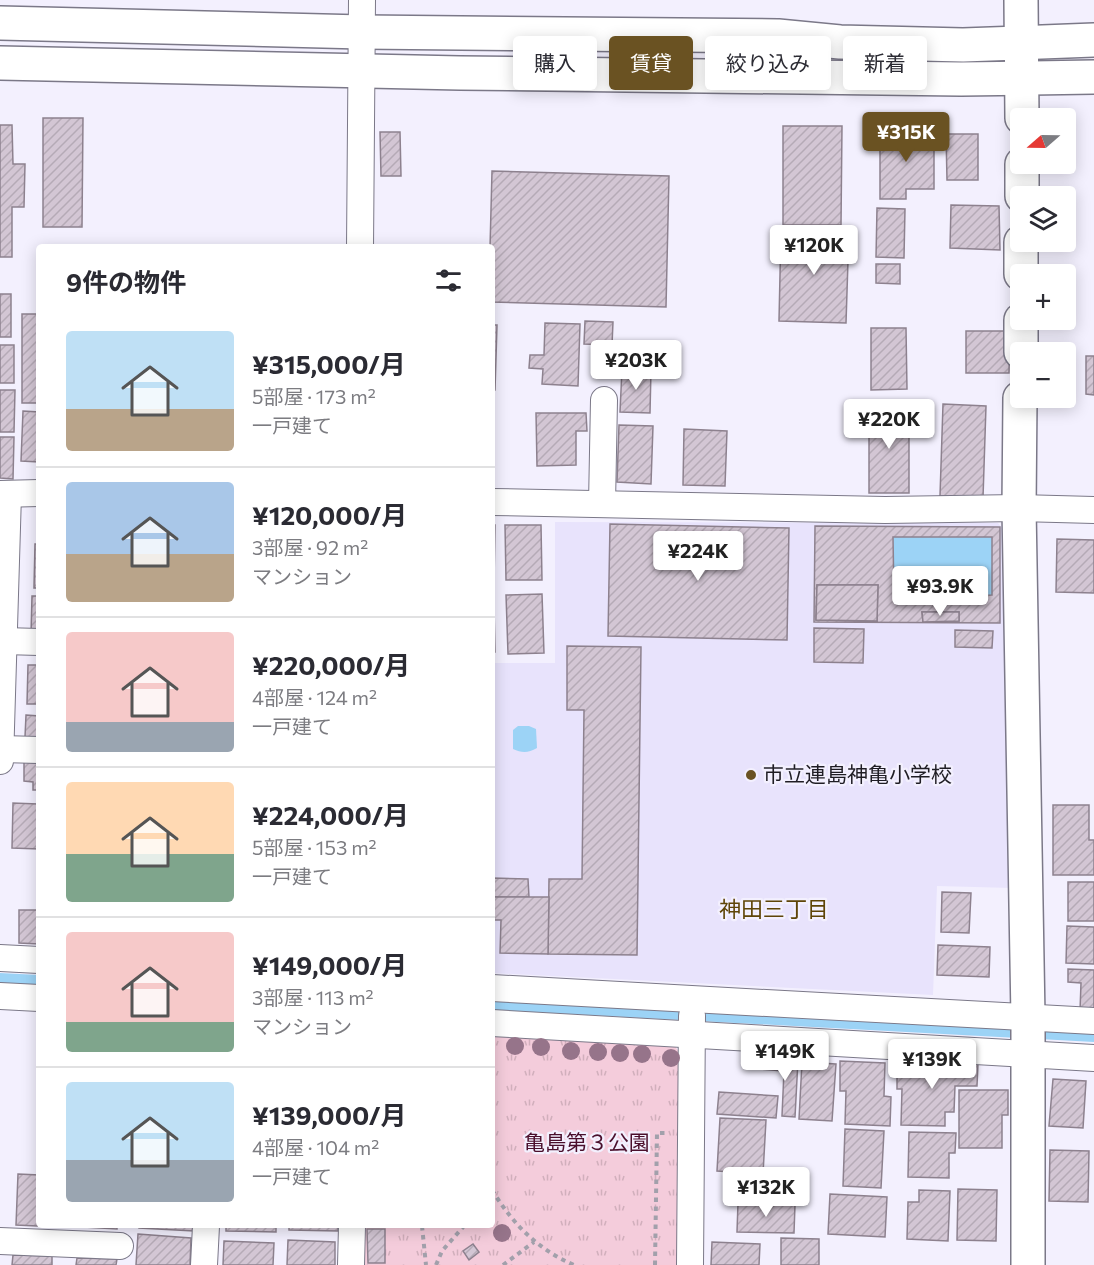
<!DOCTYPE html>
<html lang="ja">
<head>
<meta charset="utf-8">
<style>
	body { margin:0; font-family:Commissioner,"Noto Sans JP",sans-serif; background:#f7f7f7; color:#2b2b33; height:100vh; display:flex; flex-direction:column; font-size:22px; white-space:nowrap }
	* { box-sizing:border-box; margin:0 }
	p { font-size:20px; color:#7c7c81 }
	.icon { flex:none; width:33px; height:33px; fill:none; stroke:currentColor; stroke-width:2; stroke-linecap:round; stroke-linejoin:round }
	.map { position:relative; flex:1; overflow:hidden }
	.sheet { position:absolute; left:36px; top:244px; width:459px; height:984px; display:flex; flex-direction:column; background:#fff; border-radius:6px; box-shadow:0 3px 15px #0003 }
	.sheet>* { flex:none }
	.hud { position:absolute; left:513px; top:36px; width:490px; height:54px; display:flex; gap:12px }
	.needle { width:39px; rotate:250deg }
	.tools { position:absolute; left:1010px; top:108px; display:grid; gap:12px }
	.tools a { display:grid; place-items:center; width:66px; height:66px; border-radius:6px; background:#fff; box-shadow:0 3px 15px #0003; font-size:30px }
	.price { position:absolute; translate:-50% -51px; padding:0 14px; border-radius:6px; background:#fff; color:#222; font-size:20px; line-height:39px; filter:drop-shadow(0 2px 3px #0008) }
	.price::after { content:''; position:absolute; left:50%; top:36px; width:18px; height:14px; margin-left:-9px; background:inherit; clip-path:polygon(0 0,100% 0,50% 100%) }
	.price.on { background:#6a5222; color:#fff }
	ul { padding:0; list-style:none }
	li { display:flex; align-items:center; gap:18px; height:150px; padding:0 30px }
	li+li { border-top:2px solid #e1e1e2 }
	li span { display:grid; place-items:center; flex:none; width:168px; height:120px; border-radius:6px; color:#555 }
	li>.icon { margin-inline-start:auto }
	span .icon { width:72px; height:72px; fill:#fffc; stroke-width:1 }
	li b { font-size:26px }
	h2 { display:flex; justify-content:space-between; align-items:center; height:72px; padding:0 30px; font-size:26px }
	.chip { padding:0 21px; border-radius:6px; background:#fff; box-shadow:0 3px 15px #0003; font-size:21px; line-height:54px }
	.chip.on { background:#6a5222; color:#fff }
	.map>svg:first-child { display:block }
</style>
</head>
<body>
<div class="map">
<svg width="1094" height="1265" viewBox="0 0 1094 1265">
	<defs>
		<pattern id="park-tufts" width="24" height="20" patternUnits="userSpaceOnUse" patternTransform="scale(1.5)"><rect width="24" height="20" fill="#f4ccdb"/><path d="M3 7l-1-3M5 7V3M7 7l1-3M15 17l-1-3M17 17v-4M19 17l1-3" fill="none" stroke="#d1afbc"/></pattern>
		<pattern id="building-hatch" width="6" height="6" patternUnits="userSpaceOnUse" patternTransform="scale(1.5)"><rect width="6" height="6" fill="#d3c6d4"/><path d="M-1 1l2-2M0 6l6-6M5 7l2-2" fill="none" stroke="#b5aab6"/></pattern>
	</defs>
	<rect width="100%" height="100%" fill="#f3f0fe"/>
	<path fill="#e8e3fc" d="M555 522 998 523 1007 534 1012 888 937 886 933 995 492 973V663H555Z"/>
	<path fill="url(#park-tufts)" d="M492 1034 675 1046 684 1060 681 1265H361L362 1226H492Z"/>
	<g fill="#9cd3f6">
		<path d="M893 537H992V595L894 596Z"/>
		<path d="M518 726H529L536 729 537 748C528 753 522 753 513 749V730Z"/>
		<path d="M0 973 39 975V985L0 983Z"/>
		<path d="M492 999 1094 1030V1042L492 1010Z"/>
	</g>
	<g fill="url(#building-hatch)" stroke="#8d818e" stroke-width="1.5" fill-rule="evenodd">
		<path d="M43 118H83L82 227H43Z"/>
		<path d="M0 125H12L13 164H25L24 207H12V257H0Z"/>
		<path d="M783 126H842L841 225H783Z"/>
		<path d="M880 131 934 132V189H906V199H880Z"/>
		<path d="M380 132H400L401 176H381Z"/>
		<path d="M946 134H978V180H947Z"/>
		<path d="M492 171 669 176 666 307 492 302V248H490Z"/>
		<path d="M951 205 999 206 1000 250 950 248Z"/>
		<path d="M877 208 905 209 904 258 876 257Z"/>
		<path d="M781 229 849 230 846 323 779 321Z"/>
		<rect x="181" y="245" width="48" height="3"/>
		<path d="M876 264H900V284L876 283Z"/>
		<rect x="0" y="294" width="11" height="43"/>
		<rect x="22" y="314" width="17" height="89"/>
		<path d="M585 321 613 322 612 345 584 344Z"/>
		<path d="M545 323 580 324 578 386 542 384 543 369 529 368 530 355H544Z"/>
		<path d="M492 325H497L495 390H492Z"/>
		<path d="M871 328H906L907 389 871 390Z"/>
		<path d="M966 331H1010L1009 373H966Z"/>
		<rect x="0" y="345" width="14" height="38"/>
		<path d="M1086 356H1094V395L1086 394Z"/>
		<path d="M622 369 651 370 650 413 620 412Z"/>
		<path d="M0 390H15L14 432H0Z"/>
		<path d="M943 404 986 406 983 498 940 496Z"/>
		<rect x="869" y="406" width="40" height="87"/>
		<path d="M23 411 39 412V462L21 461Z"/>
		<path d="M536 413H586L587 431H576V465L537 466Z"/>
		<path d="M619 425 653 426 651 484 617 482Z"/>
		<path d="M684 429 727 431 725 486 683 485Z"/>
		<path d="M0 437H14L13 479 0 478Z"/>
		<path d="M610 524 789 528 787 640 608 636Z"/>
		<path d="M492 525H495L494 582H492Z"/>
		<path d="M505 525H541L542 580H506Z"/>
		<path d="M815 526 1000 527V623L814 622ZM893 537H992V595L894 596ZM817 585H878L877 621 816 620ZM922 612H959V621L923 622Z"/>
		<path d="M1057 539 1094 540V593L1056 592Z"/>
		<path d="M35 544H39V588H34Z"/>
		<path d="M817 585H878L877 621 816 620Z"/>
		<path d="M542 594 544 653 508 654 506 595Z"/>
		<path d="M32 596H39V635H31Z"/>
		<path d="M492 607H494L495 652H492Z"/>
		<path d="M922 612H959V621L923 622Z"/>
		<path d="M814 628 864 629 863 663 814 662Z"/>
		<path d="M955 630 993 631 992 648 955 647Z"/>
		<path d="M567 646 641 647 637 955 548 954 549 879H582L584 710H567Z"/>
		<path d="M28 665H39V704H27Z"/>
		<path d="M26 715 39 716V737H25Z"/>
		<path d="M24 762 39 763V790H33V782L24 781Z"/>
		<path d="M492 769H493L492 866Z"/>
		<path d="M38 798 39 849 12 848 13 803 38 804Z"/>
		<path d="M1053 805H1089V840H1094V875H1053Z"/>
		<path d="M492 878 528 879 529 897H492Z"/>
		<rect x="1068" y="882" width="26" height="39"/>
		<path d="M942 892 971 893 969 933 941 932Z"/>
		<path d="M492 897H549L548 954 500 953 501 920H492Z"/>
		<path d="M19 910H39V944L19 943Z"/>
		<path d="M1067 926 1094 927V964L1066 963Z"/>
		<path d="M938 945 990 947 989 977 937 975Z"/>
		<path d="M1068 969 1094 970V1012L1080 1011 1081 983 1068 982Z"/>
		<path d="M760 1058 798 1060 795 1117 782 1116 784 1071 760 1069Z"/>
		<path d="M840 1061 885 1063 884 1096 891 1097 890 1126 845 1124 846 1091H840Z"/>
		<path d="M897 1061 978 1063 977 1086H955L954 1112H945V1126L901 1125 902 1089H897Z"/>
		<path d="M802 1062 836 1064 832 1121 799 1119Z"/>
		<path d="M1053 1079 1086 1081 1083 1128 1049 1126Z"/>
		<path d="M959 1090H1008V1115H1002V1148H959Z"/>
		<path d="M719 1092 778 1096 776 1118 717 1114Z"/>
		<path d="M720 1118 766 1120 763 1174 717 1171Z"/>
		<path d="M845 1129 884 1131 881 1188 843 1186Z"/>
		<path d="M909 1132 956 1133 955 1153H949V1178L908 1177Z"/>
		<path d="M1050 1150 1089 1151 1088 1202 1049 1201Z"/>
		<path d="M18 1174 39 1175V1226L59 1227 16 1225Z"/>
		<path d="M958 1189 997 1190 996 1241 957 1240Z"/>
		<path d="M919 1190 950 1191 948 1241 907 1239 908 1202H919Z"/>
		<path d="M830 1194 887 1197 885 1237 828 1234Z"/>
		<path d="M738 1203 795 1205 794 1233 737 1232Z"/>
		<path d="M84 1226H117V1229L84 1227Z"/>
		<path d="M139 1226H195L194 1231 139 1228Z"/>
		<path d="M226 1226H276V1232L226 1231Z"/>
		<path d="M289 1226H338V1231L289 1230Z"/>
		<path d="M367 1229H385V1263H368Z"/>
		<path d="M138 1234 191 1238 190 1265H136Z"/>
		<path d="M781 1238 819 1239V1265H781Z"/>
		<path d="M288 1240 335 1242V1265H287Z"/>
		<path d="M224 1241 274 1243 273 1265H223Z"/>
		<path d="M712 1242 760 1244 759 1265H711Z"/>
		<path d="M473 1244 479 1252 469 1260 463 1251Z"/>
		<path d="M13 1255 52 1256V1265H12Z"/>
		<path d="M77 1258 117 1259 116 1265H76Z"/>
	</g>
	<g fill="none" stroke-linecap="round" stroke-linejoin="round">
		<defs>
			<g id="street">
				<path d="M360 248 362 0"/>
				<path d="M0 494 39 493"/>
				<path d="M492 502 885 510 1019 508 1094 510"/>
				<path d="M602 504 604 400"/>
				<path d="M4 641 39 642"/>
				<path d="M1 749 39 750"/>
				<path d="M0 761 8 494"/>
				<path d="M0 958 39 960"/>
				<path d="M492 988 1094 1021"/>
				<path d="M0 996 39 998"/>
				<path d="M492 1023 1094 1058"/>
				<path d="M0 1241 120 1246"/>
				<path d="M204 1265 206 1226"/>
				<path d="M351 1265 352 1226"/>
				<path d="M690 1265 692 1016"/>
			</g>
			<g id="secondary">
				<path d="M1021 0 1022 118"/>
				<path d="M0 23 362 32 778 36 840 42 963 45 1094 40"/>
				<path d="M0 63 460 73 961 79 1094 77"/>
				<path d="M1022 196V164"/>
				<path d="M1021 274V242"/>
				<path d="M1021 352V320"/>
				<path d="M1020 398 1019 508 1028 1017V1265"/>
			</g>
		</defs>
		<use href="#street" stroke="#7b7888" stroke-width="28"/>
		<use href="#secondary" stroke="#7b7888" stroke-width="36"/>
		<g stroke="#a2a0ab" stroke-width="4" stroke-dasharray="4.5 4.5" stroke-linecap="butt">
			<path d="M492 1190C513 1224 537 1249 574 1265"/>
			<path d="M422 1226 426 1265"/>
			<path d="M436 1265 442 1251 464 1226"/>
			<path d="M503 1265 534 1242"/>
			<path d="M655 1265 657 1133H665"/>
		</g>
		<use href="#street" stroke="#fff" stroke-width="26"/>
		<use href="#secondary" stroke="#fff" stroke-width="33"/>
	</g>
	<g fill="#96748a">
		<circle cx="515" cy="1046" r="9"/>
		<circle cx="541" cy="1047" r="9"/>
		<circle cx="571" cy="1051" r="9"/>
		<circle cx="598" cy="1052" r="9"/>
		<circle cx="620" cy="1053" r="9"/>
		<circle cx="642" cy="1054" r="9"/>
		<circle cx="671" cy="1058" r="9"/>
		<circle cx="502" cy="1233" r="9"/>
	</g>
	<circle fill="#6a5222" stroke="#f3f0fe" stroke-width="2" cx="751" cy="775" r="6"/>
	<g text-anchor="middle" stroke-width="4.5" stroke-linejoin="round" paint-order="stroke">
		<g font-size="21" fill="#1f1d24" stroke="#f3f0fe" text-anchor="start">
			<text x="763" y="782">市立連島神亀小学校</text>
		</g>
		<g font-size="21" fill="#4a0f2c" stroke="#f3f0fe">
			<text x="587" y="1150">亀島第３公園</text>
		</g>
		<g font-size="22" fill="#5f4508" stroke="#f3f0fe">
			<text x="774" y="917">神田三丁目</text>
		</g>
	</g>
</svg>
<div class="tools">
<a><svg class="needle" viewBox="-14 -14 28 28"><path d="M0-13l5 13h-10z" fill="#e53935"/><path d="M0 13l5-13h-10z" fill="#7c7c81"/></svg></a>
<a><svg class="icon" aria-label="layers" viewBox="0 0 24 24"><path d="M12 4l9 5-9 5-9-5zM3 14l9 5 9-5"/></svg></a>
<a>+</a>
<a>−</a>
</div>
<b class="price on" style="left:906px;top:163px">¥315K</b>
<b class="price" style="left:814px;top:276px">¥120K</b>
<b class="price" style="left:636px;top:391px">¥203K</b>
<b class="price" style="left:889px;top:450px">¥220K</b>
<b class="price" style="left:698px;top:582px">¥224K</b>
<b class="price" style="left:940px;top:617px">¥93.9K</b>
<b class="price" style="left:785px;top:1082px">¥149K</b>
<b class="price" style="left:932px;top:1090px">¥139K</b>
<b class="price" style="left:766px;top:1218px">¥132K</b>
<div class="hud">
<a class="chip">購入</a>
<a class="chip on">賃貸</a>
<a class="chip">絞り込み</a>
<a class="chip">新着</a>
</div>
<section class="sheet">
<h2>9件の物件<svg class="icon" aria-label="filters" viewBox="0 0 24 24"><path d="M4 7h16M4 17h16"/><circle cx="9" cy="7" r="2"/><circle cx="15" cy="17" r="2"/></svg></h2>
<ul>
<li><span style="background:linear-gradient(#bfe0f5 65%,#b9a48a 0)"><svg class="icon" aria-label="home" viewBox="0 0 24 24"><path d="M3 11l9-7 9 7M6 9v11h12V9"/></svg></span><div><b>¥315,000/月</b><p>5部屋 · 173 m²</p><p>一戸建て</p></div></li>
<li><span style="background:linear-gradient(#a9c7e8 60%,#b9a48a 0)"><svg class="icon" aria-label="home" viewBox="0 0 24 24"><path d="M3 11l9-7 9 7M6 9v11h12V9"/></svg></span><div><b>¥120,000/月</b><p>3部屋 · 92 m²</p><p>マンション</p></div></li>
<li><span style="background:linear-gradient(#f6c9c9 75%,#9aa5b1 0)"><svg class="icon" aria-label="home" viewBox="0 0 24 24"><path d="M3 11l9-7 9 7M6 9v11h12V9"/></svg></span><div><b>¥220,000/月</b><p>4部屋 · 124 m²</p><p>一戸建て</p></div></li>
<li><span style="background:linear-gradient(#ffd9b3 60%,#7fa58c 0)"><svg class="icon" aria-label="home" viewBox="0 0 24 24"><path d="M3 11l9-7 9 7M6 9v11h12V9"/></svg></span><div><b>¥224,000/月</b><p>5部屋 · 153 m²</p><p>一戸建て</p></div></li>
<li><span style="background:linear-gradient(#f6c9c9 75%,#7fa58c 0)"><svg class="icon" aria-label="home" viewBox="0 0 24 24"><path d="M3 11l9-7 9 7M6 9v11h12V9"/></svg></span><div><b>¥149,000/月</b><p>3部屋 · 113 m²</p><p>マンション</p></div></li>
<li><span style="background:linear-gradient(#bfe0f5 65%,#9aa5b1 0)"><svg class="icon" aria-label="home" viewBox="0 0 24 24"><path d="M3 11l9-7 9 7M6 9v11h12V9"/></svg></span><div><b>¥139,000/月</b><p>4部屋 · 104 m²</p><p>一戸建て</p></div></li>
</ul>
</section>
</div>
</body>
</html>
